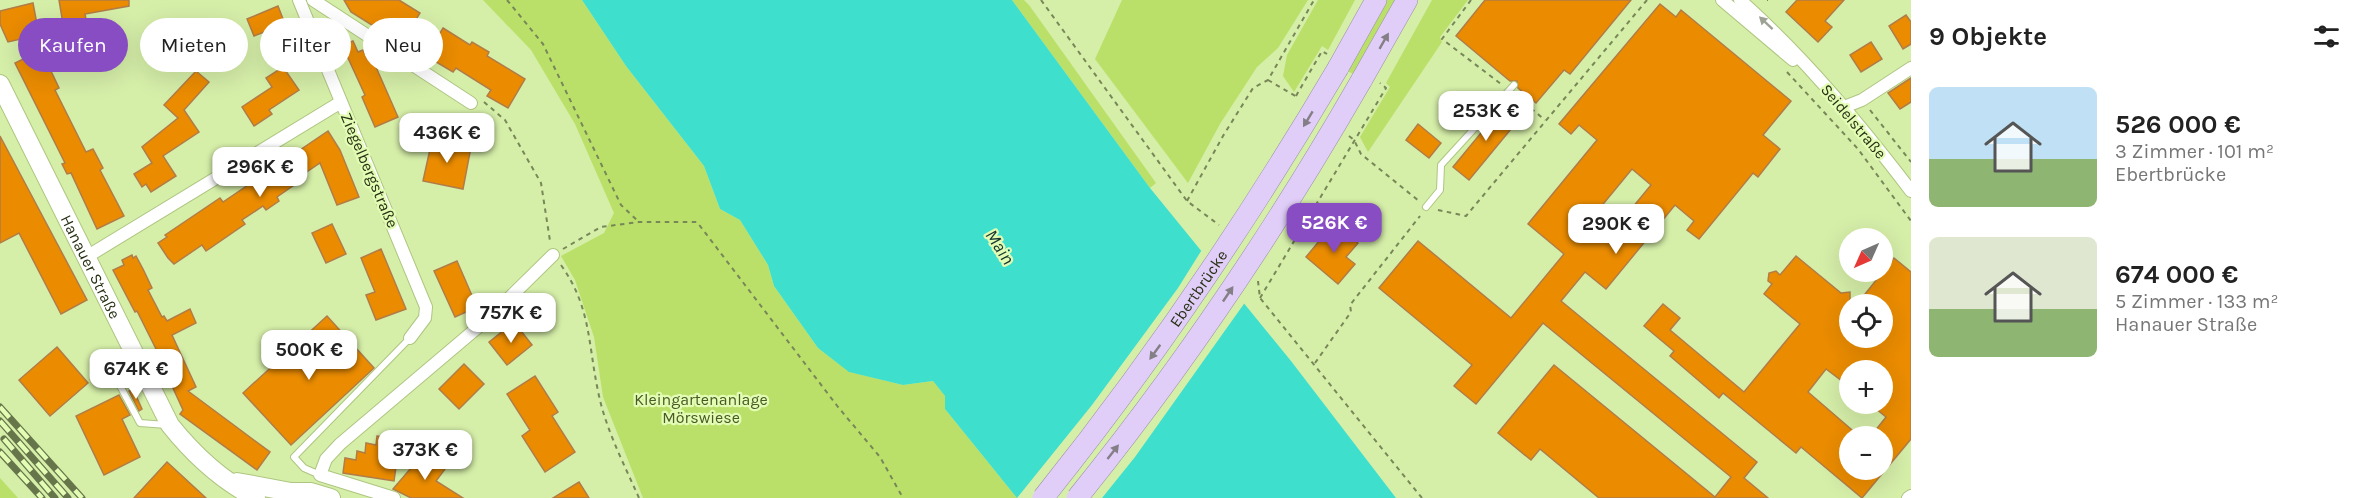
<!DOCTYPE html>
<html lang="de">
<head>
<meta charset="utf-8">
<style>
	body { margin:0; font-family:Karla,sans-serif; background:#f2f2f2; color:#222; height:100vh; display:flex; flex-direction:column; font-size:22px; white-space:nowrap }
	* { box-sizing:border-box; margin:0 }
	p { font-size:20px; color:#767676 }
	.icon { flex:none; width:33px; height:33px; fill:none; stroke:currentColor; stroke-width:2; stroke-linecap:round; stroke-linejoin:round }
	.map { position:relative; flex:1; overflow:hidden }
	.panel { display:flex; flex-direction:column; background:#fff; width:450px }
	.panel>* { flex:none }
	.hud { position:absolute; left:18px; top:18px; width:570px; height:54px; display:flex; gap:12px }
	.needle { width:39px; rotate:225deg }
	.fabs { position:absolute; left:1839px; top:228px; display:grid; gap:12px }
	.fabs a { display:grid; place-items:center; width:54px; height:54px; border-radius:50%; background:#fff; box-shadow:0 6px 24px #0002; font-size:30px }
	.price { position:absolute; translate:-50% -51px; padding:0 14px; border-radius:12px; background:#fff; color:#222; font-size:20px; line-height:39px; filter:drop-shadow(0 2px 3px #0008) }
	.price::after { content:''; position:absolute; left:50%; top:36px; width:18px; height:14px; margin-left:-9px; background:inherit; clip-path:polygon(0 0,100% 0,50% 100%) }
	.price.on { background:#884dc3; color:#fff }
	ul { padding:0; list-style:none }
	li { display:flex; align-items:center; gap:18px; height:150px; padding:0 18px }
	li span { display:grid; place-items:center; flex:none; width:168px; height:120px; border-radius:9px; color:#555 }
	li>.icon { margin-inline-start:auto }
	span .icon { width:72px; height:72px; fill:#fffc; stroke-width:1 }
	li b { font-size:26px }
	h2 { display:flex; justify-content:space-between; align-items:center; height:72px; padding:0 18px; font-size:26px }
	.tag { padding:0 21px; border-radius:27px; background:#fff; box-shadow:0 6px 24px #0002; font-size:21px; line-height:54px }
	.tag.on { background:#884dc3; color:#fff }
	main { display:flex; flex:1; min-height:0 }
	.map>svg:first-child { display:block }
</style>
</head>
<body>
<main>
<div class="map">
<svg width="1911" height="498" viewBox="0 0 1911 498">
	<rect width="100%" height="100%" fill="#d5eea8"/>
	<g fill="#bae069">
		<path d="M483 0H582L626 66 704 166 720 209 740 220 768 265 774 286 818 348 850 372 903 385 933 381 945 396V409L1017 498H643L603 397 594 337 575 280 561 256 604 233 614 213 575 124 531 50Z"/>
		<path d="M1012 0H1024L1029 5 1156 183 1150 188Z"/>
		<path d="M1122 0H1308L1278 48 1257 67 1220 124 1188 183 1095 59Z"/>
		<path d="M1318 0H1355L1328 50 1322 46 1294 92 1283 76 1287 55Z"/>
		<path d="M1386 0H1395L1353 74 1346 70Z"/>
		<path d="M1432 0H1468L1440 37 1442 42 1368 152 1360 137 1390 87 1386 83Z"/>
		<path d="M0 478 18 498H0Z"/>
	</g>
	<path fill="#3fdfce" d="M582 0H1012L1150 188 1291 361 1396 498H1017L945 409V396L933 381 903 385 849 372 818 348 774 286 768 265 740 220 720 209 704 166 626 66Z"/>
	<path fill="#d5eea8" d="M1203 248 1246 301 1135 457 1102 498H1017L1092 405 1178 288Z"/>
	<g fill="#eb8c00" stroke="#b17c47" stroke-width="1.5" fill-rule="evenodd">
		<path d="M59 0H129V6L85 14 87 25 64 30Z"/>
		<path d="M344 0H399L420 13 404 39 397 34 394 39 351 12Z"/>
		<path d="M1485 0H1631L1570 74 1564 70 1536 103 1518 88 1517 81H1510L1456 36Z"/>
		<path d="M1797 0H1844L1825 21 1832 27 1818 42 1786 12Z"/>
		<path d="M33 3 39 35 8 42 0 24V11Z"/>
		<path d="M1660 4 1676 17 1681 10 1791 101 1763 135 1780 149 1758 177 1753 173 1699 239 1687 230 1694 221 1675 205 1606 289 1585 272 1561 301 1757 462 1744 478 1768 498H1599L1540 449 1531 460 1498 433 1554 365 1715 497 1731 477 1543 323 1476 404 1454 386 1472 365 1379 288 1418 241 1511 318 1564 254 1528 224 1597 140 1579 125 1571 134 1559 124ZM1632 169 1651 185 1609 236 1590 220Z"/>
		<path d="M278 6 285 24 254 36 247 19Z"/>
		<path d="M1906 15 1911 22V44L1903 49 1889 26Z"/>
		<path d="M443 28 470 45 472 42 489 52 487 56 525 79 508 108 487 96 491 90 456 68 453 72 426 56Z"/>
		<path d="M353 41 358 52 363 50 368 60 372 58 398 117 375 127 362 97 365 95 342 45Z"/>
		<path d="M1871 42 1882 59 1861 72 1850 55Z"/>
		<path d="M41 50 59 88 55 90 86 152 93 149 103 168 100 170 124 216 97 229 71 173 67 174 62 164 65 163 15 63Z"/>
		<path d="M283 67 299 90 269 110 272 114 254 126 242 107 272 87 266 78Z"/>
		<path d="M196 71 209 82 184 110 199 132 163 156 176 176 151 192 146 184 142 187 134 174 152 163 142 147 178 118 164 105Z"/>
		<path d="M1911 78V102L1900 109 1888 93Z"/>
		<path d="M1504 105 1520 118 1469 180 1453 167Z"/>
		<path d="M1418 124 1441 143 1429 158 1406 140Z"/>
		<path d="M328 131 340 150 359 197 337 205 320 163 295 180 297 183 277 197 279 201 266 210 263 206 242 220 245 224 206 251 202 245 174 264 168 258 158 243 167 237 165 235 220 198 223 202Z"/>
		<path d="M0 136 87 300 61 314 19 233 0 243Z"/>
		<path d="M432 140 471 147 463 189 423 181Z"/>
		<path d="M1334 223 1358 243 1346 257 1355 264 1338 284 1306 257Z"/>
		<path d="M332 224 346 254 326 263 312 233Z"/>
		<path d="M381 249 406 309 376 320 366 295 375 292 361 258Z"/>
		<path d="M132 255 133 258 136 256 143 269 152 288 148 290 162 317 164 316 167 321 190 309 196 323 172 335 196 387 188 391 270 452 257 470 180 414 183 410 167 375 170 377 137 311 135 312 113 270 124 265 122 260Z"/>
		<path d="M1796 256 1841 293 1850 292V338H1882V304H1857L1894 258 1911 272V439L1862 498 1801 447 1796 453 1723 393 1719 398 1670 356 1674 351 1644 326 1663 304 1680 318 1670 330 1744 392 1800 324 1764 294 1772 284 1768 281 1769 273 1776 271 1780 275ZM1826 369 1850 387V370H1882V404H1870L1886 417 1871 436H1882V470H1850V436H1859L1808 392Z"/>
		<path d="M457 261 477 307 455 317 434 271Z"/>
		<path d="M327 316 374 368 291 445 243 393Z"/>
		<path d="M514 322 532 345 507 365 489 342Z"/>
		<path d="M57 347 88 383 50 416 19 380Z"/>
		<path d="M464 364 484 384 459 409 439 389Z"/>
		<path d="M535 376 558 412 552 416 575 452 545 472 522 436 530 430 507 394Z"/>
		<path d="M133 389 142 409 139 411 129 391Z"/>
		<path d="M119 395 130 415 122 419 140 457 104 475 76 416Z"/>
		<path d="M377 436 400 439 394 481 343 473 345 458 356 460 357 451 365 453 366 443 376 445Z"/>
		<path d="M423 454 431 461 434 458 445 469 436 481 463 498H411L393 489Z"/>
		<path d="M167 462 206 498H134Z"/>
		<path d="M579 482 589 498H553Z"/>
	</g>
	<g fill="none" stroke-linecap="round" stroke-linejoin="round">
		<defs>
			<g id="service">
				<path d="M1426 207 1440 190 1441 165 1514 85"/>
				<path d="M137 364 118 382 140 423 167 425"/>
				<path d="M320 475 304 468 294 457 410 338"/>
			</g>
			<g id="minor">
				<path d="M299 0 426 307 425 318 410 338"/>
				<path d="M313 0 471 103"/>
				<path d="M1722 0 1793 60"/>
				<path d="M1740 0C1804 57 1859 123 1911 191"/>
				<path d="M1844 107 1862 100 1911 68"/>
				<path d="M88 256 341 102"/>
				<path d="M394 498 320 475 326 459 340 444 490 317 553 255"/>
				<path d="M1908 498 1911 496"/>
			</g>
			<g id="secondary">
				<path id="s1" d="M0 84 170 425C194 455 222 481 256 498"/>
				<path d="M237 482 291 492H311L331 498"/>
			</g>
			<g id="trunk">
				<path d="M1338 68 1376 0"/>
				<path d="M1361 81 1407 0"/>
			</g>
		</defs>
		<use href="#service" stroke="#aec681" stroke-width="8"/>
		<use href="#minor" stroke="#aec681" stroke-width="14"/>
		<use href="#secondary" stroke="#aec681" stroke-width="20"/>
		<use href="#trunk" stroke="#9a8fa7" stroke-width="22"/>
		<g stroke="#778758" stroke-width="2" stroke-dasharray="4.5 4.5" stroke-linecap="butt">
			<path d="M507 0 543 44 621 205 639 222"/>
			<path d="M1041 0 1187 201 1219 225"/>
			<path d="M1471 0 1442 39 1501 84"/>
			<path d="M1767 0H1768"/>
			<path d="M1787 72 1858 149 1911 221"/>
			<path d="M1268 80 1299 98"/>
			<path d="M1296 96 1322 51 1327 54"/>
			<path d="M1517 97 1545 120"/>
			<path d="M484 102 505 120 541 183 550 241"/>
			<path d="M1870 110 1911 162"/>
			<path d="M1349 136 1354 140 1361 154 1419 201"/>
			<path d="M1187 201 1223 136 1253 88 1268 80 1314 0"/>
			<path d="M1438 210 1466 216 1647 0"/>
			<path d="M563 249 601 227 639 222H697L838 407 880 457 903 498"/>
			<path d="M561 265C591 307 588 344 598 391 605 428 624 464 639 498"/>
			<path d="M1258 281 1260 298 1422 498"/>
			<path d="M1260 298 1386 88 1380 83"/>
			<path d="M1315 363 1351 312 1350 305 1420 216"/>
		</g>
		<use href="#service" stroke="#fff" stroke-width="6"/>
		<use href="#minor" stroke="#fff" stroke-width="12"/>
		<use href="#secondary" stroke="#fff" stroke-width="18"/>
		<use href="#trunk" stroke="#e0cef8" stroke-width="21"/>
		<defs>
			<g id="rail">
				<path d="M0 407 82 498"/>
				<path d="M0 421 68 498"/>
				<path d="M4 439 55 498"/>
				<path d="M0 452 42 498"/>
			</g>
		</defs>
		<use href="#rail" stroke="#66754a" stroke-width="7"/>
		<use href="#rail" stroke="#e2fcb4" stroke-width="4.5" stroke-dasharray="14" stroke-linecap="butt"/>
		<defs>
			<g id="trunk-bridge">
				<path id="s2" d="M1043 498C1152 362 1249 219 1338 68"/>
				<path d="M1077 498C1183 367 1277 227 1361 81"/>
			</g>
		</defs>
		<use href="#trunk-bridge" stroke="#9a8fa7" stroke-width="22" stroke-linecap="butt"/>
		<use href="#trunk-bridge" stroke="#e0cef8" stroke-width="21"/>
	</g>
	<defs><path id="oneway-solid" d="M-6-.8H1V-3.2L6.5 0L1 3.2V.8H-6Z" transform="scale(1.5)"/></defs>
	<use fill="#9ea295" href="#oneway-solid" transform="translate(1766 23) rotate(-137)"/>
	<g fill="#847f86">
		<use href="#oneway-solid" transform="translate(1384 41) rotate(-60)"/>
		<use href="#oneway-solid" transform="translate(1308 119) rotate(121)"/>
		<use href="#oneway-solid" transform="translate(1228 294) rotate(-56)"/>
		<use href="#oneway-solid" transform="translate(1155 352) rotate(126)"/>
		<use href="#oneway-solid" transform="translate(1113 452) rotate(-52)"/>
	</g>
	<g text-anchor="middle" stroke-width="4.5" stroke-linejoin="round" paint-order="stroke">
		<g font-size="16" fill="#273014" stroke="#e2fcb4">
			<text transform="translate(1854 121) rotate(50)" y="6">Seidelstraße</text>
			<text transform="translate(370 170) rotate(67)" y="6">Ziegelbergstraße</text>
			<text dy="6" stroke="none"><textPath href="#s1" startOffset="204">Hanauer Straße</textPath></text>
			<text dy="6" stroke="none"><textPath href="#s2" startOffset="261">Ebertbrücke</textPath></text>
		</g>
		<g font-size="16" fill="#495926" stroke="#e2fcb4">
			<text x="701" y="405">Kleingartenanlage<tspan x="701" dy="18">Mörswiese</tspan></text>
		</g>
		<g font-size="18" font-style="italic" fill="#143430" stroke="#e2fcb4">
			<text transform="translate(1000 247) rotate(57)" y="6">Main</text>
		</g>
	</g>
</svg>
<div class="fabs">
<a><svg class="needle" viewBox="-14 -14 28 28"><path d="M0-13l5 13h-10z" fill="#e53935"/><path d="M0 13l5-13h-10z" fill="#767676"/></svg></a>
<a><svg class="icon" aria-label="locate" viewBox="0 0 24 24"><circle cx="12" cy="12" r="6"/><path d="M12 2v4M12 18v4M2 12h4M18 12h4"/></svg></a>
<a>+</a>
<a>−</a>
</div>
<b class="price" style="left:1486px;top:142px">253K €</b>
<b class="price" style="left:447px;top:164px">436K €</b>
<b class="price" style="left:260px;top:198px">296K €</b>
<b class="price on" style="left:1334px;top:254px">526K €</b>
<b class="price" style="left:1616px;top:255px">290K €</b>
<b class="price" style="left:511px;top:344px">757K €</b>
<b class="price" style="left:309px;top:381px">500K €</b>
<b class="price" style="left:136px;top:400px">674K €</b>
<b class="price" style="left:425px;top:481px">373K €</b>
<div class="hud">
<a class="tag on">Kaufen</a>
<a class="tag">Mieten</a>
<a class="tag">Filter</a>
<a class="tag">Neu</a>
</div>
</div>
<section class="panel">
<h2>9 Objekte<svg class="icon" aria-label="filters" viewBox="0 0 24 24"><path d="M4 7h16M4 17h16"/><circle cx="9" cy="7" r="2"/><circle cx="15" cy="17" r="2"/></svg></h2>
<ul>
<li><span style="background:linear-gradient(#bfe0f5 60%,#8fb573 0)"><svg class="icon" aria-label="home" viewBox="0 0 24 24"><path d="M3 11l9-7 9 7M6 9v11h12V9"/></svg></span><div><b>526 000 €</b><p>3 Zimmer · 101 m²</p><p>Ebertbrücke</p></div></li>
<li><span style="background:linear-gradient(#dfe7d0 60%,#8fb573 0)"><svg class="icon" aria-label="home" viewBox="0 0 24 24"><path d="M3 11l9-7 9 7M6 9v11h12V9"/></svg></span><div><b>674 000 €</b><p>5 Zimmer · 133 m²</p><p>Hanauer Straße</p></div></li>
</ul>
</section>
</main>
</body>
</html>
